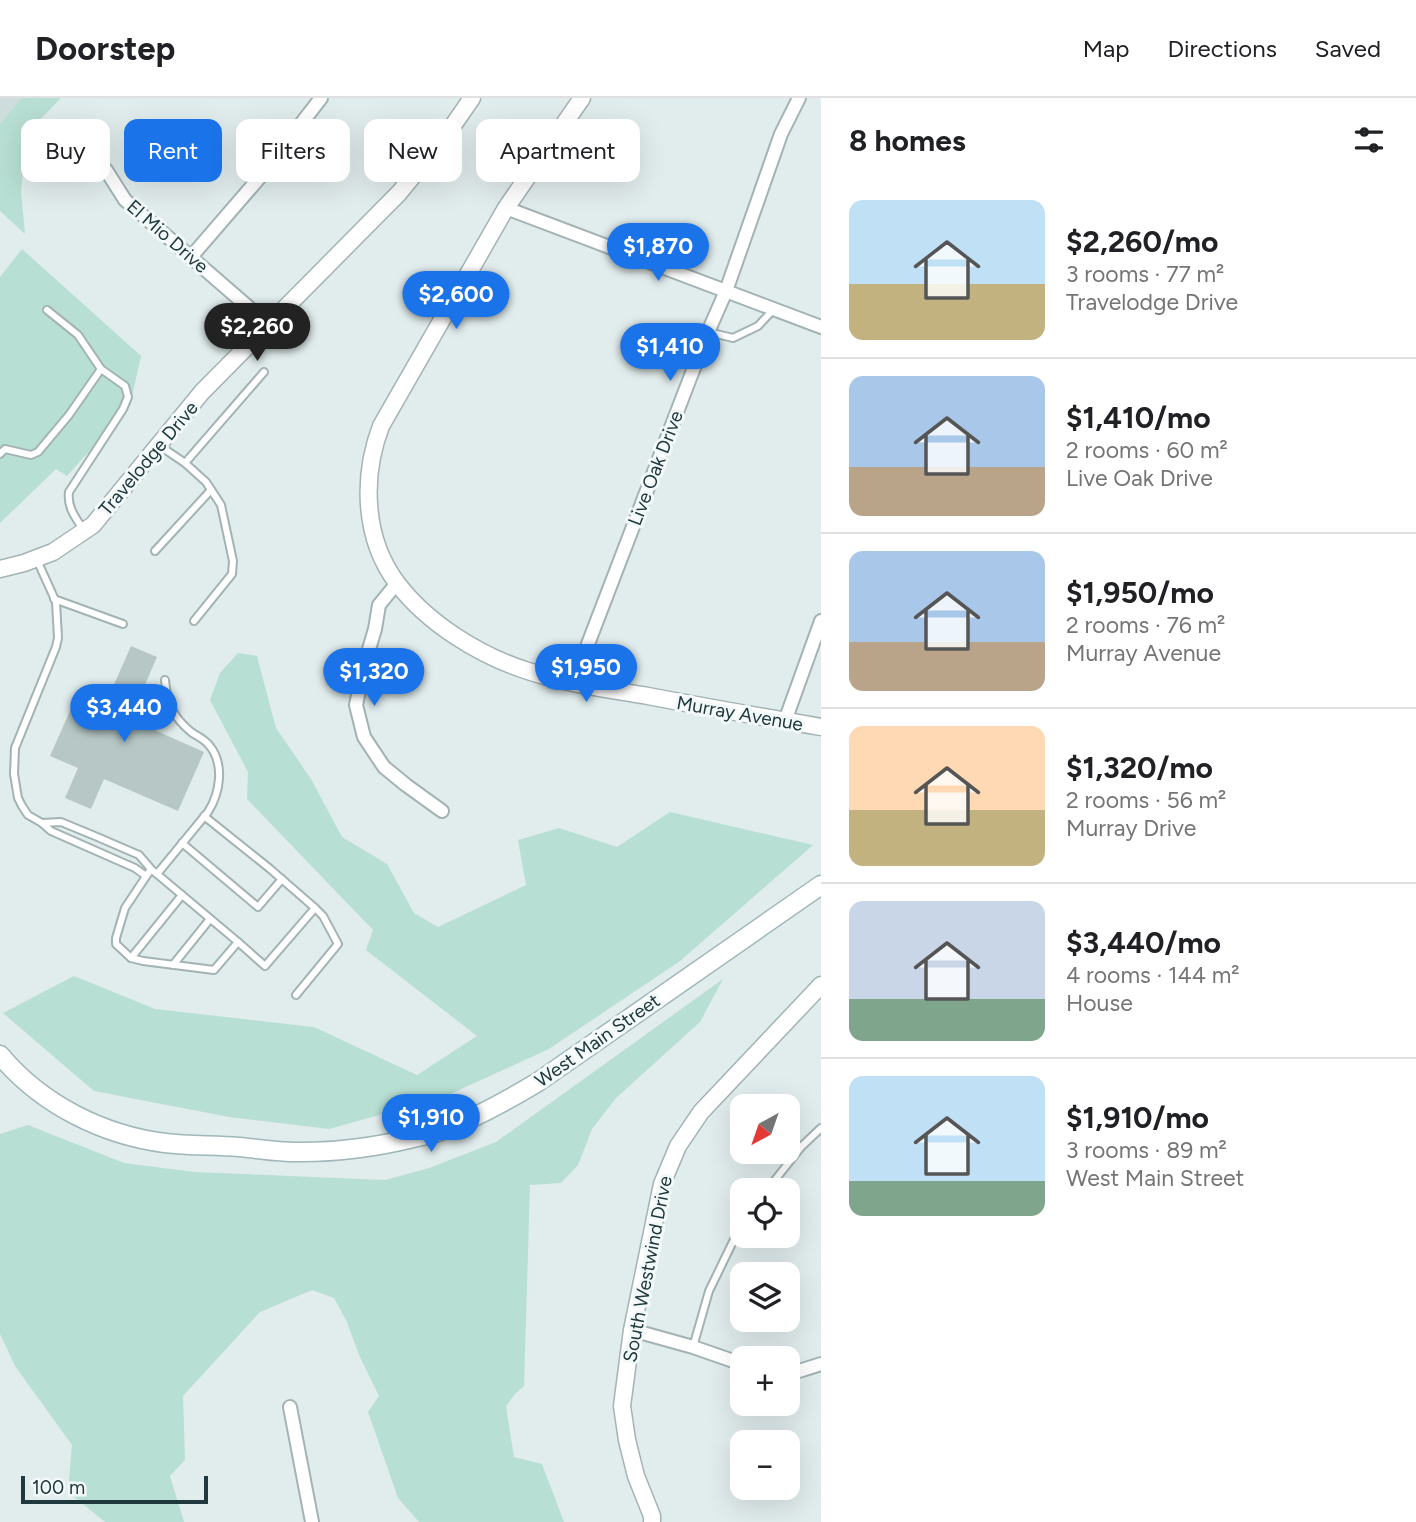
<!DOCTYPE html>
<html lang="en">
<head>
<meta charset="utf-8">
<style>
	body { margin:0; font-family:Figtree,sans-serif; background:#f2f2f2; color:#202124; height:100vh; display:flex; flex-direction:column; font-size:26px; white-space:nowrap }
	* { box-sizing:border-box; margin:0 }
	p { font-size:23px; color:#757577 }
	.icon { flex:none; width:38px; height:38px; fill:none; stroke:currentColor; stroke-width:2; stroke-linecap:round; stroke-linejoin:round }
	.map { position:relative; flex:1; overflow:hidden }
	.details { display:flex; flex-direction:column; background:#fff; width:595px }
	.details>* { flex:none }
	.banner { position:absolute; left:21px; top:21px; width:665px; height:63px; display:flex; gap:14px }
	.needle { width:46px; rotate:220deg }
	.buttons { position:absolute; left:730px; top:996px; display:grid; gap:14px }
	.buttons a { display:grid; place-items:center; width:70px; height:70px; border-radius:14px; background:#fff; box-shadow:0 7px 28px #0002; font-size:35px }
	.scale { position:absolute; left:21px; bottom:18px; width:187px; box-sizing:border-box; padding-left:7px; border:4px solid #20393e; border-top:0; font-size:19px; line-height:24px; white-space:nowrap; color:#20393e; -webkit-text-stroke:5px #f2f9f8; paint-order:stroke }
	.price { position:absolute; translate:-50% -60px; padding:0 16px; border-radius:24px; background:#1a73e8; color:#fff; font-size:23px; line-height:46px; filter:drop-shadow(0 2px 4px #0008) }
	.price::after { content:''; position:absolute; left:50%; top:42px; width:21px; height:16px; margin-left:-10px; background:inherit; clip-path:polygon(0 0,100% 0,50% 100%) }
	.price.active { background:#222; color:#fff }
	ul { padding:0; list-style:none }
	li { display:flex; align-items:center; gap:21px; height:175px; padding:0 28px }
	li+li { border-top:2px solid #e0e0e0 }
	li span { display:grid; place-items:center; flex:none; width:196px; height:140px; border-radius:14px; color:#555 }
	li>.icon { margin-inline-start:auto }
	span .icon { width:84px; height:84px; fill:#fffc; stroke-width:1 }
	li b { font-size:30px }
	h2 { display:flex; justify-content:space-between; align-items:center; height:84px; padding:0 28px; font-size:30px }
	.pill { padding:0 24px; border-radius:14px; background:#fff; box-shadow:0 7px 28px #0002; font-size:24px; line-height:63px }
	.pill.active { background:#1a73e8; color:#fff }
	header { display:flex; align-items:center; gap:42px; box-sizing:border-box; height:98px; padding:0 35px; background:#fff; border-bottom:2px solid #e0e0e0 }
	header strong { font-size:33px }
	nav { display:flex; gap:38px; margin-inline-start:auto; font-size:24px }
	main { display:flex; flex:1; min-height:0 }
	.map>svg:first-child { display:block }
</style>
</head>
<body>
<header>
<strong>Doorstep</strong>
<nav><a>Map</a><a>Directions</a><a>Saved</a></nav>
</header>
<main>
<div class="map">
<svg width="821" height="1424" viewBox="0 0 821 1424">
	<rect width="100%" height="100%" fill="#e1ecec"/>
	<path fill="#cfdcdc" d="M0 0H30L0 33Z"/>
	<g fill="#b8dfd3">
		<path d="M22 0H61L27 35 21 93 25 136 0 113V26Z"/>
		<path d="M22 151 141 258 130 307 67 378 56 371 0 425V179Z"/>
		<path d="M238 555 257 558 276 630 311 681 342 739 387 766 414 815 438 829 526 787 518 742 559 730 617 749 670 714 813 747 680 863 549 951 444 999 329 1031 229 1019 94 993 3 915 74 878 155 911 314 929 417 977 477 938 366 852 373 832 247 701 248 674 210 602 220 575Z"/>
		<path d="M723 881 700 924 616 1000 592 1031 578 1067 561 1085 530 1087 524 1288 515 1296 506 1308 514 1359 542 1366 564 1424H419L398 1400 368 1314 379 1298 360 1259 346 1222 334 1200 312 1192 260 1214 183 1298 185 1362 170 1378 184 1424H105L68 1394 72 1347 15 1268 0 1236V1036L28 1027 124 1065 194 1074 385 1082 429 1070 496 1044Z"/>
	</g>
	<path fill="#b6c7c6" d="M131 548 157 559 130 621 204 654 178 713 104 681 91 711 65 700 78 670 50 658 78 595 105 607Z"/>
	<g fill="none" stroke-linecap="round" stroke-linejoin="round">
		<defs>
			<g id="service">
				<path d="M47 212 78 237 101 271 125 288 128 299 123 311 69 394C67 409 75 419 83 431"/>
				<path d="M708 234 733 240 758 228 773 212"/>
				<path d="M160 348 185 365 264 274"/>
				<path d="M0 356 5 351 31 357 38 354 69 317 101 271"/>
				<path d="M185 365 206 384 221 407 233 463 232 476 194 523"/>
				<path d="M155 453 211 392"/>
				<path d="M37 462 56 504 58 540 56 549 15 650 14 676 18 700 22 708 28 717 42 725 51 733 135 770 146 778"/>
				<path d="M54 501 123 526"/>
				<path d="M204 718 269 770 315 810 265 868 238 844"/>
				<path d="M42 725 61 724 95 738 139 757 151 771 238 844 214 872 143 863 131 860 116 846V840L125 810 151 771"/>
				<path d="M182 745 258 809 282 781"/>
				<path d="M157 776 208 714C220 695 225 666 209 647 204 641 197 638 191 634 184 628 177 621 173 613 167 604 166 592 165 582"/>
				<path d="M131 860 182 797"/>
				<path d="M173 867 210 821"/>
				<path d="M296 897 338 846 323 818 315 810"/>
				<path d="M767 1092 802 1048 821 1030"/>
				<path d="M693 1249 709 1193 742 1125"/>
			</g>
			<g id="minor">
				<path d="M106 72 125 102 269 227"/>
				<path d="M506 110 821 229"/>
				<path d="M191 159 260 79 321 0"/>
				<path d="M397 485 379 507 375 531 364 568 356 607 364 639 384 669 406 687 442 713"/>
				<path d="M574 585 588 546 705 241 726 193 781 36 799 0"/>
				<path d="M785 623 821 523"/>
				<path d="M632 1232 693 1249 742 1266"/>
				<path d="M788 1273H799L821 1266"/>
				<path d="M290 1309 312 1424"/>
			</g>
			<g id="tertiary">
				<path d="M582 0 506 110 381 328C362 378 363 440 397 485 427 525 480 558 528 573 567 586 608 591 648 598 705 609 763 619 821 629"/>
				<path d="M0 471 24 465 53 454 93 427 202 294 399 95 445 39 472 0"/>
				<path d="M652 1424V1418L636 1378 627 1342 622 1308 632 1232 662 1086 678 1048 701 1014 821 887"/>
			</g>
			<path id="secondary" d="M0 957C41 1006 102 1037 165 1045 189 1048 214 1047 239 1049 260 1051 281 1055 302 1054 340 1054 376 1049 413 1040 423 1038 434 1036 443 1032 476 1020 508 1002 538 984L821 787"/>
		</defs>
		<use href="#service" stroke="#a3b3b4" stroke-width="10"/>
		<use href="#minor" stroke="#a3b3b4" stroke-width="16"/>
		<use href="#tertiary" stroke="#a3b3b4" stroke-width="19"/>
		<use href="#secondary" stroke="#9fb7b9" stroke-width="21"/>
		<use href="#service" stroke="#fff" stroke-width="6"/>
		<use href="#minor" stroke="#fff" stroke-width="12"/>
		<use href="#tertiary" stroke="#fff" stroke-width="16"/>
		<use href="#secondary" stroke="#fff" stroke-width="18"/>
	</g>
	<g text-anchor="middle" stroke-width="6" stroke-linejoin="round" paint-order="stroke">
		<g font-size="19" fill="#20393e" stroke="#f2f9f8">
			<text transform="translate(168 138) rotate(41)" y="7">El Mio Drive</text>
			<text transform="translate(148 360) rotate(-50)" y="7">Travelodge Drive</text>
			<text transform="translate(655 370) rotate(-69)" y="7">Live Oak Drive</text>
			<text transform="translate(740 615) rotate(10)" y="7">Murray Avenue</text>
			<text transform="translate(597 942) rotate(-35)" y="7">West Main Street</text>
			<text transform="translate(647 1171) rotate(-79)" y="7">South Westwind Drive</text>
		</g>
	</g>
</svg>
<div class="buttons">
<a><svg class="needle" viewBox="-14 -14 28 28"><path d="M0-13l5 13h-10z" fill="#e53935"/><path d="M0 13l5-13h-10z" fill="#757577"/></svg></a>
<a><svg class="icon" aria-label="locate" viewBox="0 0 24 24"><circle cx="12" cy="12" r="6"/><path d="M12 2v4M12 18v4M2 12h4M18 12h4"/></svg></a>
<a><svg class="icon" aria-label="layers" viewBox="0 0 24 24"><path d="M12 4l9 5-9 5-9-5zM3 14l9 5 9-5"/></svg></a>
<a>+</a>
<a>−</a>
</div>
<div class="scale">100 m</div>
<b class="price" style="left:658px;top:185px">$1,870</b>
<b class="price" style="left:456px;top:233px">$2,600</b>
<b class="price active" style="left:257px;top:265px">$2,260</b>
<b class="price" style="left:670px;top:285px">$1,410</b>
<b class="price" style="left:586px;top:606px">$1,950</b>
<b class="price" style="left:374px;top:610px">$1,320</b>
<b class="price" style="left:124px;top:646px">$3,440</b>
<b class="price" style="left:431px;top:1056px">$1,910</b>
<div class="banner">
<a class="pill">Buy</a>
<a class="pill active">Rent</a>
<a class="pill">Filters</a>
<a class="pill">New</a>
<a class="pill">Apartment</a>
</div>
</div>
<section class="details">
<h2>8 homes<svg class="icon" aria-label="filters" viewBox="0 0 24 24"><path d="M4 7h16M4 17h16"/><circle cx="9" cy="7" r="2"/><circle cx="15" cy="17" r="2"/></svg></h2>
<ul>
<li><span style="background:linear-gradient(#bfe0f5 60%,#c2b280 0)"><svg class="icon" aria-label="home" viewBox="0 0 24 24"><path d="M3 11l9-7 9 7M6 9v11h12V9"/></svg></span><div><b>$2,260/mo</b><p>3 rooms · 77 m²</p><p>Travelodge Drive</p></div></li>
<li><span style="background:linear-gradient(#a9c7e8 65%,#b9a48a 0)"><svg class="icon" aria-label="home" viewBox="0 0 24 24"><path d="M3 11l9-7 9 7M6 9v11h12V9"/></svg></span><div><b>$1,410/mo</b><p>2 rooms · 60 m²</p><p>Live Oak Drive</p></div></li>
<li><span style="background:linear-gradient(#a9c7e8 65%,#b9a48a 0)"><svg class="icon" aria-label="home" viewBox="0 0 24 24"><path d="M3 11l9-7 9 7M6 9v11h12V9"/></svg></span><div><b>$1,950/mo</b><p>2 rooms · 76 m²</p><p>Murray Avenue</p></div></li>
<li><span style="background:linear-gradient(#ffd9b3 60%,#c2b280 0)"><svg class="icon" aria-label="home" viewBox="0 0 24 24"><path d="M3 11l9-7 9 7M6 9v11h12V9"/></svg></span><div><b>$1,320/mo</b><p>2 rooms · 56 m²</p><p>Murray Drive</p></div></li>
<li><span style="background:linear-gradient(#c9d6e8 70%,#7fa58c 0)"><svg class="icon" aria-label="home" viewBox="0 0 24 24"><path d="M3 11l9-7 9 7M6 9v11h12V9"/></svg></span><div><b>$3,440/mo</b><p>4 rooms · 144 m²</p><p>House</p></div></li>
<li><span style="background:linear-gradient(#bfe0f5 75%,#7fa58c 0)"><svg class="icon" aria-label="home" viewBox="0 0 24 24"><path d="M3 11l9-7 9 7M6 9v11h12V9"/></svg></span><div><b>$1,910/mo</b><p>3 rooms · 89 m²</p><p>West Main Street</p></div></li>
</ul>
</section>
</main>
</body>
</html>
